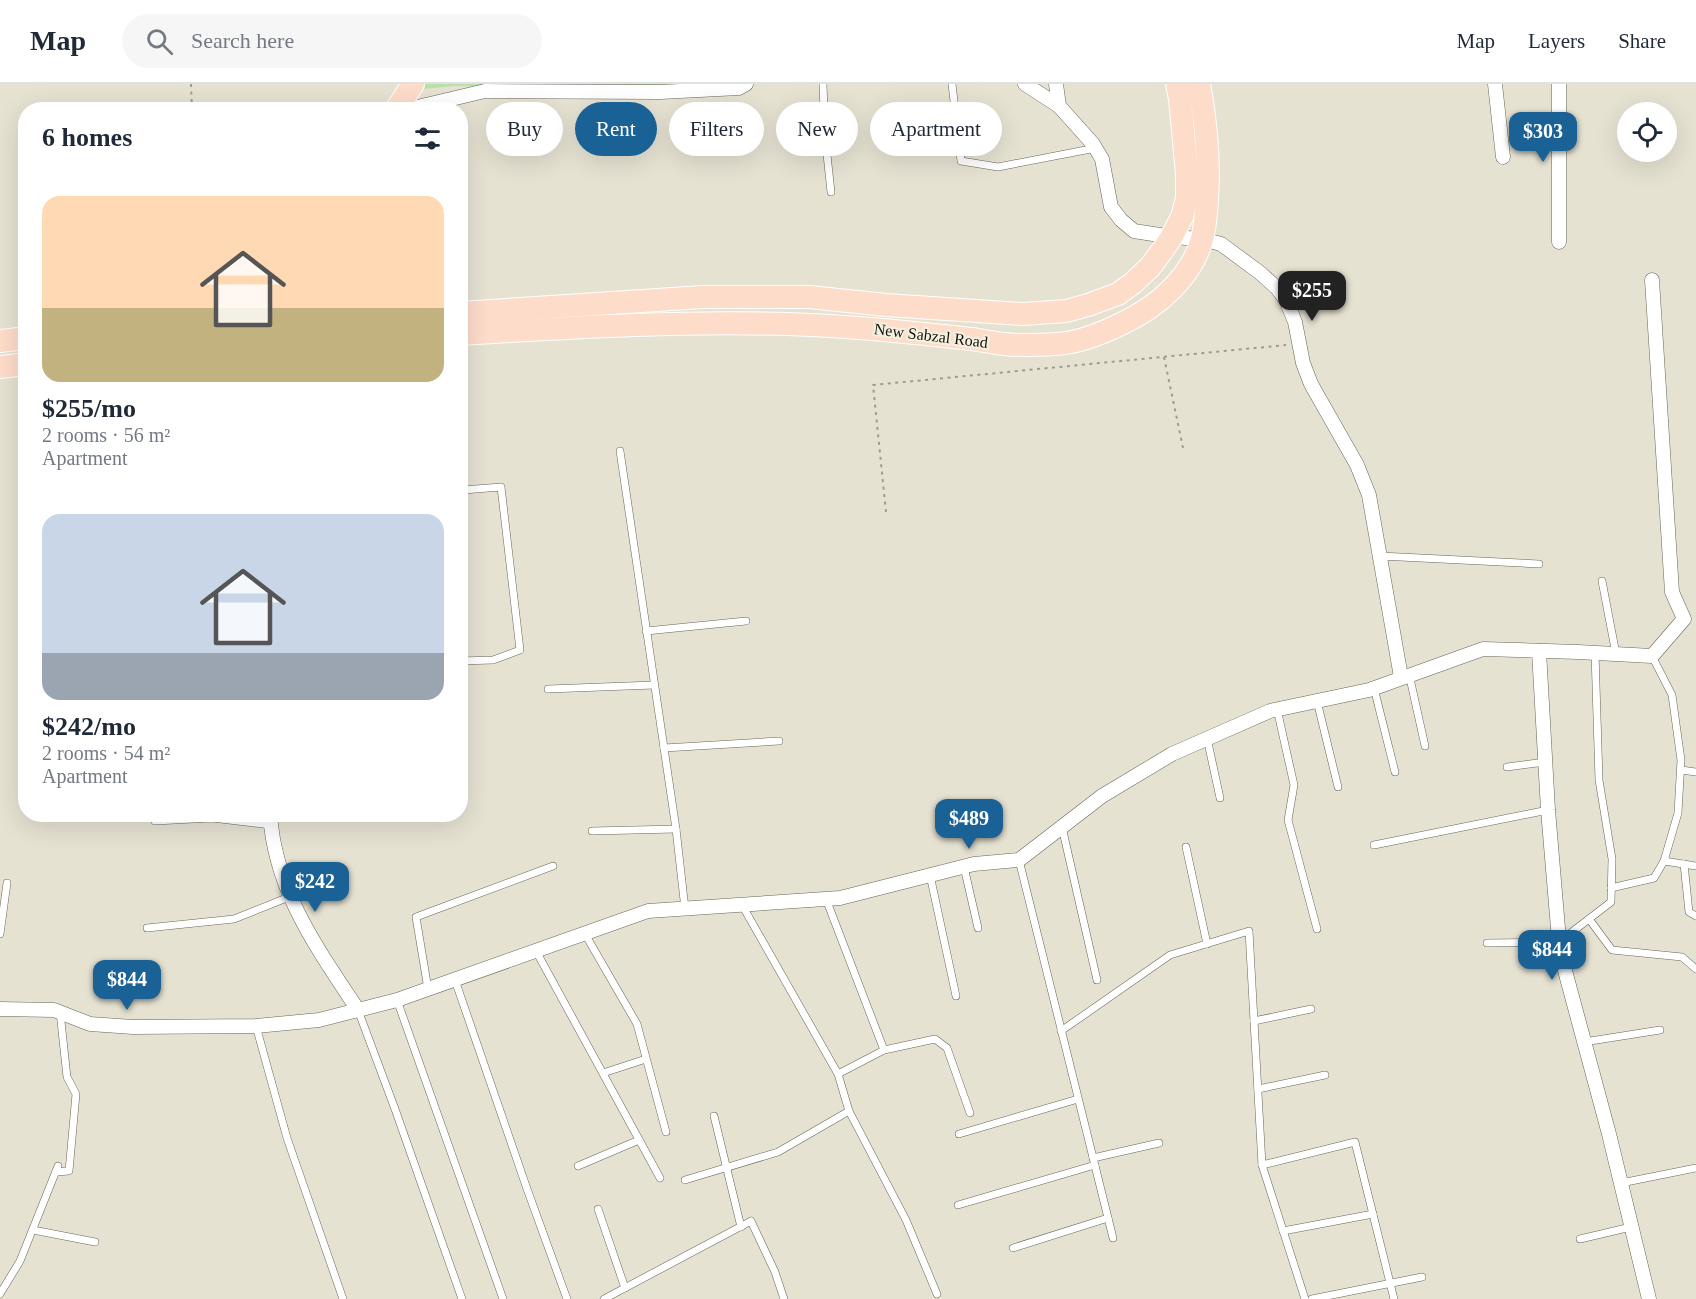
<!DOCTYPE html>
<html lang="en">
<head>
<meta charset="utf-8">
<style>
	body { margin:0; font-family:"Times New Roman",serif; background:#f6f6f7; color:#1f2937; height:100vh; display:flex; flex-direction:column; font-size:22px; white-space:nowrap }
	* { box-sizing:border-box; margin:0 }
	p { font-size:20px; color:#747a83 }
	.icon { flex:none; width:33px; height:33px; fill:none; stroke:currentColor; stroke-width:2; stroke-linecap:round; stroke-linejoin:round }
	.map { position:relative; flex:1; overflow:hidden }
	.details { position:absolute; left:18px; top:18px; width:450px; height:720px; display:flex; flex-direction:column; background:#fff; border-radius:24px; box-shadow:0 6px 24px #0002 }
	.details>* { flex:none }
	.top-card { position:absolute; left:486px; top:18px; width:570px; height:54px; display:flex; gap:12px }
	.buttons { position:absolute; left:1617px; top:18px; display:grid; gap:12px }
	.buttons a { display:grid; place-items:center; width:60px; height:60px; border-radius:50%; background:#fff; box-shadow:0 6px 24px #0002; font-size:30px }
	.price { position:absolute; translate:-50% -51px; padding:0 14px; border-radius:12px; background:#1a6296; color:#fff; font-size:20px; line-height:39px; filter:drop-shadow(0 2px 3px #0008) }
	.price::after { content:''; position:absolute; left:50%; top:36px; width:18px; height:14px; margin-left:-9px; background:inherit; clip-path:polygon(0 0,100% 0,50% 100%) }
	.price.on { background:#222; color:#fff }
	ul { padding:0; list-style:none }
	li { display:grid; align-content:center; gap:12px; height:318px; padding:0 24px }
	li span { display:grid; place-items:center; height:186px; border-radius:18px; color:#555 }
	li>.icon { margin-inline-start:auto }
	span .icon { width:108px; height:108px; fill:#fffc; stroke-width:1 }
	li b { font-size:26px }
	h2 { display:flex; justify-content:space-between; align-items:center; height:72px; padding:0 24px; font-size:26px }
	.chip { padding:0 21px; border-radius:27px; background:#fff; box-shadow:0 6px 24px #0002; font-size:21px; line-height:54px }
	.chip.on { background:#1a6296; color:#fff }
	header { display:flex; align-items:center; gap:36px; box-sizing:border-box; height:84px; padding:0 30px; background:#fff; border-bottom:2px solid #e0e1e3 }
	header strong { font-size:28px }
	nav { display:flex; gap:33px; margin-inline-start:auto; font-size:21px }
	.search { width:420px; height:54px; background:#f6f6f7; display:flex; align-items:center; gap:15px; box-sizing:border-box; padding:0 21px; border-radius:33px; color:#747a83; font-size:22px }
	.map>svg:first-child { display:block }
</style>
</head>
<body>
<header>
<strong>Map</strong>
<div class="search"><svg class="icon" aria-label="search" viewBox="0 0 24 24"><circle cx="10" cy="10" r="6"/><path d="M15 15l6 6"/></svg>Search here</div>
<nav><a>Map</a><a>Layers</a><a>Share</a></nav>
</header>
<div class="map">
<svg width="1696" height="1215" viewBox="0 0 1696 1215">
	<rect width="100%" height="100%" fill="#e6e2d2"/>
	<path fill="#b7e1a6" d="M415 0H732L572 3 454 2 412 6Z"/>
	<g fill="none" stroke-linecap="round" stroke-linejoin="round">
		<defs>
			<g id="service">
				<path d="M823 0 825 52 831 108"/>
				<path d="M952 0 961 77 998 83 1096 64"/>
				<path d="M620 367 676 745 685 825"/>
				<path d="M1380 472 1539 480"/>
				<path d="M1602 497 1616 570"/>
				<path d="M646 547 746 537"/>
				<path d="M460 577 493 576 520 566 501 403 463 406"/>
				<path d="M1409 590 1425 662"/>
				<path d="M1374 604 1395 688"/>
				<path d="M548 605 654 601"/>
				<path d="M1317 617 1338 703"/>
				<path d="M1277 625 1294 701 1288 736 1317 845"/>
				<path d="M1207 654 1220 714"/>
				<path d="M664 664 779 657"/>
				<path d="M1507 683 1545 678"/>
				<path d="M1681 686 1696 688"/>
				<path d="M155 737 212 734 271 741"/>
				<path d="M1062 743 1097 896"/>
				<path d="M592 747 676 745"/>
				<path d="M1374 761 1548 726"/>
				<path d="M1186 763 1207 860"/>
				<path d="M1019 776 1113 1154"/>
				<path d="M1664 777 1696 782"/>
				<path d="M1684 780 1689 828 1696 832"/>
				<path d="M964 783 978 844"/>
				<path d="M930 791 956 912"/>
				<path d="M1611 804 1654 794 1664 777 1678 729 1681 676 1672 611 1652 572"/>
				<path d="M826 815 884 966"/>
				<path d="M742 821 838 990 849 1027 906 1136 937 1210"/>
				<path d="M1589 835 1612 866 1682 873 1696 885"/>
				<path d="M147 844 234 835 289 813"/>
				<path d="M0 850 7 799"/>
				<path d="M585 850 637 940 666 1048"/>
				<path d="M1487 859 1559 858 1611 818 1612 775 1599 696 1595 569"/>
				<path d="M536 867 660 1094"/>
				<path d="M455 896 526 1102 567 1215"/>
				<path d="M428 905 416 833 553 782"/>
				<path d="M397 916 503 1215"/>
				<path d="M358 926 395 1025 462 1215"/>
				<path d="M1254 937 1311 925"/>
				<path d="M256 942 287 1054 343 1215"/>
				<path d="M1061 947 1170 871 1249 847 1262 1081 1305 1215"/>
				<path d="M1584 958 1660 946"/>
				<path d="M603 989 646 975"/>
				<path d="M838 990 884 966 935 955 947 964 970 1029"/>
				<path d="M1258 1005 1325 991"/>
				<path d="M714 1032 741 1143"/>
				<path d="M959 1050 1078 1015"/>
				<path d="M1093 1074 1159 1059"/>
				<path d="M1262 1081 1355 1058 1394 1215"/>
				<path d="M578 1082 639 1056"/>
				<path d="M56 1088 69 1087 76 1010 67 993 60 928"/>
				<path d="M685 1096 778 1068 849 1027"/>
				<path d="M1621 1099 1696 1084"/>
				<path d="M958 1121 1095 1081"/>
				<path d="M598 1125 625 1204"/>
				<path d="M33 1146 95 1158"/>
				<path d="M1283 1147 1373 1130"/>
				<path d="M1580 1155 1631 1143"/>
				<path d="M1013 1164 1108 1134"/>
				<path d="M0 1210 20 1177 58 1082"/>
				<path d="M604 1215 751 1137 775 1188 784 1215"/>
				<path d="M1312 1215 1422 1193"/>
			</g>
			<g id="minor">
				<path d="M1025 0 1059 22"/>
				<path d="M1056 0 1059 22 1093 60 1102 75 1111 123 1121 136 1134 147 1172 153 1202 155 1221 160 1259 188 1277 204 1286 216 1295 238 1303 279 1311 300 1357 381 1369 411 1401 593"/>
				<path d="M1495 0 1503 73"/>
				<path d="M1559 0V158"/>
				<path d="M405 26 485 7 660 8 739 4 746 0"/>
				<path d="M1539 567 1548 726 1560 868 1609 1050 1649 1215"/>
				<path d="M270 730C275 807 317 864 358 926"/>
				<path d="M0 925 54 926 90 940 133 943 256 942 319 936 397 916 648 827 840 814 974 780 1019 776 1102 712 1172 670 1270 627 1369 606 1483 565 1578 568 1652 572 1684 535 1672 508 1652 196"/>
			</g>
			<g id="primary">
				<path d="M396 26 413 0"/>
				<path d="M460 229 703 213H809L886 221 1023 230 1066 227 1088 221 1118 210 1133 199 1150 183 1162 167 1171 154 1182 133 1187 114V90L1180 15 1177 0"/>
				<path d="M460 250C577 243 694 236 811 241 864 243 918 249 971 255 982 256 993 259 1004 260 1021 262 1039 261 1056 260 1079 259 1103 249 1123 239 1157 223 1192 193 1202 155 1207 136 1207 114 1208 94 1208 62 1205 31 1199 0"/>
				<path d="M0 257 26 254"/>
				<path d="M0 283 26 280"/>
			</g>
		</defs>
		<use href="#service" stroke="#696557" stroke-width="8"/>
		<use href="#minor" stroke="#696557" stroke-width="15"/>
		<use href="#primary" stroke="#fff" stroke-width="24"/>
		<g stroke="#9e9b8f" stroke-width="2" stroke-dasharray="3 4.5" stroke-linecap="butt">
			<path d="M191 0 192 26"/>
			<path d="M1164 273 1183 364"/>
			<path d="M886 428 873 301 1286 261"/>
		</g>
		<use href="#service" stroke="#fff" stroke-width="7"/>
		<use href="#minor" stroke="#fff" stroke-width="14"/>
		<use href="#primary" stroke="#fedcca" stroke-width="22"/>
	</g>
	<g text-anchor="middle" stroke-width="4.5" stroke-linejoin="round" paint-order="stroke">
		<g font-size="16" fill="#14130d" stroke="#f4efdf">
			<text transform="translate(931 251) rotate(7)" y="6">New Sabzal Road</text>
		</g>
	</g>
</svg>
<div class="buttons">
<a><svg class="icon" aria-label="locate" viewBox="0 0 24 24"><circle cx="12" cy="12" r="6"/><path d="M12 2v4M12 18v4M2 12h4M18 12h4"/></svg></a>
</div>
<b class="price" style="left:1543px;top:79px">$303</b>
<b class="price on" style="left:1312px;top:238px">$255</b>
<b class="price" style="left:969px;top:766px">$489</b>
<b class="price" style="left:315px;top:829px">$242</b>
<b class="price" style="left:1552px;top:897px">$844</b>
<b class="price" style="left:127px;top:927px">$844</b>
<div class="top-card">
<a class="chip">Buy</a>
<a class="chip on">Rent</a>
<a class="chip">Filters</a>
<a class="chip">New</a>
<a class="chip">Apartment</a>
</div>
<section class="details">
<h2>6 homes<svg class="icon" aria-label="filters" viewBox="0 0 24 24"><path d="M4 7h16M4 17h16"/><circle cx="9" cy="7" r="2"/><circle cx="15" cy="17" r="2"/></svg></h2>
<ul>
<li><span style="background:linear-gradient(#ffd9b3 60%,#c2b280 0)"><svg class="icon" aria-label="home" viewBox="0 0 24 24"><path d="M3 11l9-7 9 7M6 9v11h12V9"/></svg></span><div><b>$255/mo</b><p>2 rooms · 56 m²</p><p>Apartment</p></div></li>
<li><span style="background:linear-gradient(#c9d6e8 75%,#9aa5b1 0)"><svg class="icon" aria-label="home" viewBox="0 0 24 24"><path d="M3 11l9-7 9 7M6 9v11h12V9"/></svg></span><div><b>$242/mo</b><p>2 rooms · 54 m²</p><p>Apartment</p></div></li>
</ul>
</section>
</div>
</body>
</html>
